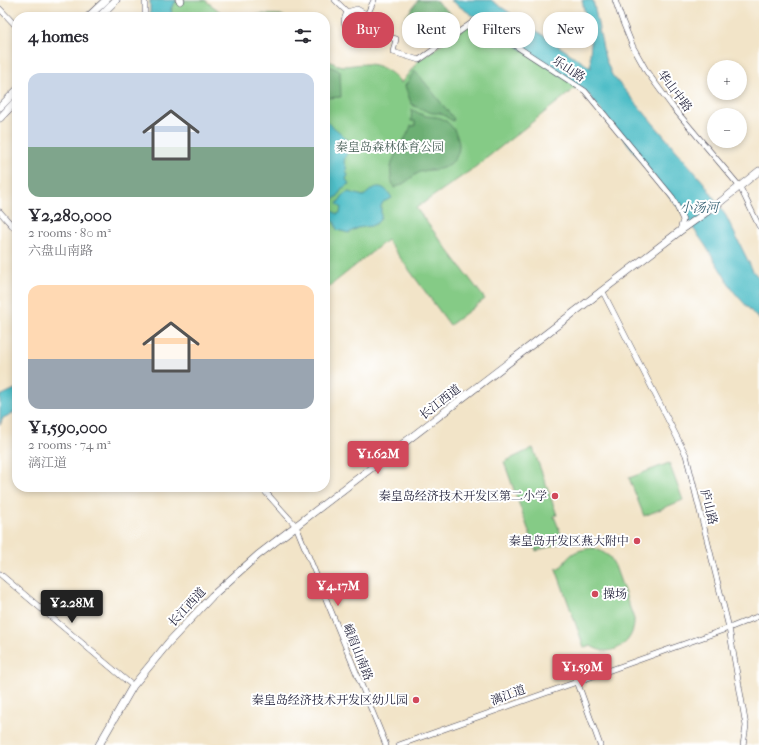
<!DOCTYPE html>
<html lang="en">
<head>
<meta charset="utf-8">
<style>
	body { margin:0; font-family:"IM FELL French Canon","Noto Serif SC",serif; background:#f2f2f3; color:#2b2b33; height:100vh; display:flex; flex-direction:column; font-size:15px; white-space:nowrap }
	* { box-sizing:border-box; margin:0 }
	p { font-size:13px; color:#7c7c81 }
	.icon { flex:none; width:22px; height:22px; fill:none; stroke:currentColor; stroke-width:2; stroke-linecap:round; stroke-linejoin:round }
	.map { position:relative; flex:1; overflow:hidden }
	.drawer { position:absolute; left:12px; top:12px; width:318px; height:480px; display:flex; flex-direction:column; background:#fff; border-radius:16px; box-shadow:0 2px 6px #0003 }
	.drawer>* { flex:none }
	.guide { position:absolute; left:342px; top:12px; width:357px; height:36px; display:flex; gap:8px }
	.controls { position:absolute; left:707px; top:60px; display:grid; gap:8px }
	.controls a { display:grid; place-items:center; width:40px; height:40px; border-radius:50%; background:#fff; box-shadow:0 2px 6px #0003; font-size:20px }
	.price { position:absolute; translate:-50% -34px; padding:0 9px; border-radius:4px; background:#d1495b; color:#fff; font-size:13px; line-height:26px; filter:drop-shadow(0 1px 2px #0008) }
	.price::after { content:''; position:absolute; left:50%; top:24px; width:12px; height:9px; margin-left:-6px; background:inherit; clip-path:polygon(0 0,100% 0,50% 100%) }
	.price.active { background:#222; color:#fff }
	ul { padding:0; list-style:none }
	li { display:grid; align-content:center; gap:8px; height:212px; padding:0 16px }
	li span { display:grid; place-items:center; height:124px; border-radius:12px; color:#555 }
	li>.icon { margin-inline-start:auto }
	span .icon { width:72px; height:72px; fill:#fffc; stroke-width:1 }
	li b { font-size:17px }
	h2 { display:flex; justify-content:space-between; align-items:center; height:48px; padding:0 16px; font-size:17px }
	.tag { padding:0 14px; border-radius:16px; background:#fff; box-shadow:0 2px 6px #0003; font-size:14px; line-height:36px }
	.tag.active { background:#d1495b; color:#fff }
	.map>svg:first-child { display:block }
</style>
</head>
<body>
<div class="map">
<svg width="759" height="745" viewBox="0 0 759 745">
	<rect width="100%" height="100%" fill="#fff"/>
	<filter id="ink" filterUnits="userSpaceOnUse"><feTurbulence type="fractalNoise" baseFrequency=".025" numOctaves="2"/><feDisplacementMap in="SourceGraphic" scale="8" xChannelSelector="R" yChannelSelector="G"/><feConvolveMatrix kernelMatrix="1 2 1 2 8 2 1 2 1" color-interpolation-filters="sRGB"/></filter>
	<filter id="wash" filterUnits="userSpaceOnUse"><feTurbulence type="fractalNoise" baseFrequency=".012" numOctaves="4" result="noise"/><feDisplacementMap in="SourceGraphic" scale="16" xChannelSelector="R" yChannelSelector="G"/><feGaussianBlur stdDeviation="0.9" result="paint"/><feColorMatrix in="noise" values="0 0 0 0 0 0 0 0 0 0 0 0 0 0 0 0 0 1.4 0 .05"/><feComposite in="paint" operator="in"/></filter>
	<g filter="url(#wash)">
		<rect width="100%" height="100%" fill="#f2e4c8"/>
		<g fill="#85cb86" stroke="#547660">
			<path d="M177 0H205L227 17H172L171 8Z"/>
			<path d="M260 14 281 15 285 17H250Z"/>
			<path d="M476 20 578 86 474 168 416 208 485 299 450 325 387 240 325 290V58C343 71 347 64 367 64 380 64 394 73 401 83L419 60Z"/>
			<path d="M533 448 557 515 554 516 564 542 536 551 504 462Z"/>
			<path d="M669 463 683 500 644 516 629 478Z"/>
			<path d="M594 548 601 551 610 557 615 566 634 619C636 642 611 660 591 646L584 647 556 569C566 565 563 562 570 556 576 550 585 549 594 548Z"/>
		</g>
		<g fill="#6caf73" stroke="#476857">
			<path d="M418 0H435L451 14 436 36 403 21Z"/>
			<path d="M325 64 340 71 341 97 325 98Z"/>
			<path d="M415 70 454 119 453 121 440 113H432L414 106 411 103 405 86Z"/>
			<path d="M412 109C416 112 420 114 426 116 433 117 440 116 446 121 462 134 465 157 445 167 437 171 428 169 420 172 411 177 404 185 394 188 383 160 402 149 411 126H415V121H411Z"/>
		</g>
		<g fill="#50bec7" stroke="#397081">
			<path d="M150 0H177L171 8 172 17H150Z"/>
			<path d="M450 0H491L591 68 590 55 591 42 582 0H593L605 58 612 75 704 183 726 216 753 271 759 278V320L734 292 705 245 679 208 588 94Z"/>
			<path d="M325 120C333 129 350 135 348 150 347 154 344 158 344 163 346 165 347 169 346 172L348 175 346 179 349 184 347 186 342 188 338 196 332 200 331 210 337 214 340 213 341 207 337 204 344 194 349 192 363 196C366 195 368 192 371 190 380 183 387 189 392 198L383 202 381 206V218L377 223 371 226 357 228 349 233 337 230C335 223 333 217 325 215Z"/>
			<path d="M17 388V411L3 418 0 425V396Z"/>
		</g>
	</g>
	<g filter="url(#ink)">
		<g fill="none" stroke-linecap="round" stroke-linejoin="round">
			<defs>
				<g id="minor">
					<path d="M178 0 180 2 182 0"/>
					<path d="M335 0 347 12 357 9 366 14 368 23 364 30 396 39 393 52 419 60 476 20 585 91 673 198 683 220 680 230"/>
					<path d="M615 0 622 20 633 47 647 72 672 106 740 187 759 226"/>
					<path d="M0 9 17 27"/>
					<path d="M347 12 344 20C345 33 354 34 364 30"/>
					<path d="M366 14 368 13 374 0"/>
					<path d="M145 17V0"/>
					<path d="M0 212 17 231"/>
					<path d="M602 290 686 455 729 628 746 726 743 745"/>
					<path d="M261 487 296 526 386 745"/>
					<path d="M0 574 133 686"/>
					<path d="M577 681 600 745"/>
					<path d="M399 745 729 628 759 616"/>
				</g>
				<g id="major">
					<path d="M88 17 106 0"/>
					<path d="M99 17 116 0"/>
					<path d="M0 107 17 90"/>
					<path d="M0 118 17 100"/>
					<path d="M99 745 133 686 169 642 212 596 258 555 680 231 719 203 759 171"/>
				</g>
			</defs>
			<use href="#minor" stroke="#413f50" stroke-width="6"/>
			<use href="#major" stroke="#413f50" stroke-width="8"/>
			<use href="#minor" stroke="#fff" stroke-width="5"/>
			<use href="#major" stroke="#fff" stroke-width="7"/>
		</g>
	</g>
	<g fill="#d1495b" stroke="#fff" stroke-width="1.5">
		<circle cx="555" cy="496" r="4"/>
		<circle cx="637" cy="541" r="4"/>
		<circle cx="595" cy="594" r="4"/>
		<circle cx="416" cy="700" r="4"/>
	</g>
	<g text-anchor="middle" stroke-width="4" stroke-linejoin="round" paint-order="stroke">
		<g font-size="12" fill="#22223b" stroke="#fff">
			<text transform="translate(569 69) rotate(33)" y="4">乐山路</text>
			<text transform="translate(675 91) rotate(53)" y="4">华山中路</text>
			<text transform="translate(440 402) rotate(-38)" y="4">长江西道</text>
			<text transform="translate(709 507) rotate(76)" y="4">庐山路</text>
			<text transform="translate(187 607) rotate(-47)" y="4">长江西道</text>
			<text transform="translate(358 652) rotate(68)" y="4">峨眉山南路</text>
			<text transform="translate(508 695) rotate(-20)" y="4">漓江道</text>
		</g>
		<g font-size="12" fill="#455d55" stroke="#fff">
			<text x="390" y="151">秦皇岛森林体育公园</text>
		</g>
		<g font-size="12" fill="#22223b" stroke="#fff" text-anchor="end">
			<text x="547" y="500">秦皇岛经济技术开发区第二小学</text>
			<text x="629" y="545">秦皇岛开发区燕大附中</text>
			<text x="603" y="598" text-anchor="start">操场</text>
			<text x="408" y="704">秦皇岛经济技术开发区幼儿园</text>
		</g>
		<g font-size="13" font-style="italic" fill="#346073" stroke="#fff">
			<text x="699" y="212">小汤河</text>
		</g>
	</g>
</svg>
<div class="controls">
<a>+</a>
<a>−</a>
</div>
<b class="price" style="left:378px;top:475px">¥1.62M</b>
<b class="price" style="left:338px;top:607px">¥4.17M</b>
<b class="price active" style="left:72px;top:624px">¥2.28M</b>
<b class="price" style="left:582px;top:688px">¥1.59M</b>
<div class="guide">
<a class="tag active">Buy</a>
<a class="tag">Rent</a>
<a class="tag">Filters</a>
<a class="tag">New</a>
</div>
<section class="drawer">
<h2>4 homes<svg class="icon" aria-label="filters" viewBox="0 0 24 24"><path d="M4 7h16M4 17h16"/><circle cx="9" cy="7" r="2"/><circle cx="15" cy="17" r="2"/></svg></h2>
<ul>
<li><span style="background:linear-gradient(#c9d6e8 60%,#7fa58c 0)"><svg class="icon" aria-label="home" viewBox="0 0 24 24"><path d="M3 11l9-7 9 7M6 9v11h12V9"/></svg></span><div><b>¥2,280,000</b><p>2 rooms · 80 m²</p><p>六盘山南路</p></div></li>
<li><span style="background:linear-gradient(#ffd9b3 60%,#9aa5b1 0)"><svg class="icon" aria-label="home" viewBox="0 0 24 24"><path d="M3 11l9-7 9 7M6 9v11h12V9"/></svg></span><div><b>¥1,590,000</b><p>2 rooms · 74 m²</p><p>漓江道</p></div></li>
</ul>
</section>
</div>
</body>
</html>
